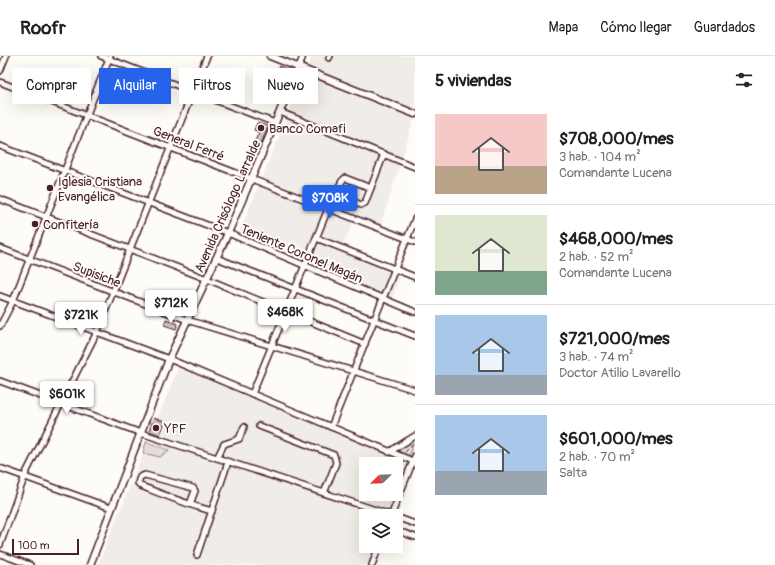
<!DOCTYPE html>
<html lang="es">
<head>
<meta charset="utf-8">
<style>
	body { margin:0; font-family:Pangolin,sans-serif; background:#f2f2f2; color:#222; height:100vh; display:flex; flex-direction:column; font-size:15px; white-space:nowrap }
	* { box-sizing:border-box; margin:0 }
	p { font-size:13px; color:#767676 }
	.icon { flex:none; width:22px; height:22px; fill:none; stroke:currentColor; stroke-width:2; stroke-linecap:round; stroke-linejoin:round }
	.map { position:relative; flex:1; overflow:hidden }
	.details { display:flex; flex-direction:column; background:#fff; width:360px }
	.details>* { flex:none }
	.top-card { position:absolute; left:12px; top:12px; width:343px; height:36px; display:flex; gap:8px }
	.needle { width:26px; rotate:247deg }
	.controls { position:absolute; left:359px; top:401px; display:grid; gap:8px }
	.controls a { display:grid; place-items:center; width:44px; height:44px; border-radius:0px; background:#fff; box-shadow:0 4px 16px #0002; font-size:20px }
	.scale { position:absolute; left:12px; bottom:10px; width:67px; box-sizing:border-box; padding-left:4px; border:2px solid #4a1f2b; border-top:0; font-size:11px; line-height:14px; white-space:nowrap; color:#4a1f2b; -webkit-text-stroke:3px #fdfcf7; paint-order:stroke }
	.price { position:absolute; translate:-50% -34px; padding:0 9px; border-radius:4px; background:#fff; color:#222; font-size:13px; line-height:26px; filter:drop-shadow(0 1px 2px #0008) }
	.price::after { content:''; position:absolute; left:50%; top:24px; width:12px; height:9px; margin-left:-6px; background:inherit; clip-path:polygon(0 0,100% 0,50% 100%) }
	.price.active { background:#2563eb; color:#fff }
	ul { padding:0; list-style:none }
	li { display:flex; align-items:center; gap:12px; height:100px; padding:0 20px }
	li+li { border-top:1px solid #e0e0e0 }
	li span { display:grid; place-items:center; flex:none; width:112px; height:80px; border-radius:0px; color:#555 }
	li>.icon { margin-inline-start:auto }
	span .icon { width:48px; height:48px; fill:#fffc; stroke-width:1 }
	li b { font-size:17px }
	h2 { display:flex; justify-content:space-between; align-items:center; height:48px; padding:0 20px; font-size:17px }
	.pill { padding:0 14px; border-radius:0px; background:#fff; box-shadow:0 4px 16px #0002; font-size:14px; line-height:36px }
	.pill.active { background:#2563eb; color:#fff }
	header { display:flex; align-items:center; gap:24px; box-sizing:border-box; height:56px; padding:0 20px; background:#fff; border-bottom:1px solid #e0e0e0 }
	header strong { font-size:19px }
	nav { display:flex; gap:22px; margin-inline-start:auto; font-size:14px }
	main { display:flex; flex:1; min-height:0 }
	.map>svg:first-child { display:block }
</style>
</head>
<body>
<header>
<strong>Roofr</strong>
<nav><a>Mapa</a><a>Cómo llegar</a><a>Guardados</a></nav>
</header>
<main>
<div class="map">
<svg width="415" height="509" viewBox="0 0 415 509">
	<rect width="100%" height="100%" fill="#fdfcf7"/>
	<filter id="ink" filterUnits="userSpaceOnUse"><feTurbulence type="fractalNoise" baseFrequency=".025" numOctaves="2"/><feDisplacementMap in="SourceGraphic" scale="8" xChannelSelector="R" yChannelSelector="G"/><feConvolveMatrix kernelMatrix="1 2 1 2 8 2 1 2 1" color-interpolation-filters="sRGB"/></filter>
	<g filter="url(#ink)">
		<g fill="#f0ece8" fill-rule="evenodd">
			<path d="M312 0H415V60L379 175 354 165 342 190 403 211 391 245 240 175Z"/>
			<path d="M178 312 409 406 387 460H366V490H375L368 509H98ZM366 408H396V438H366Z"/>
		</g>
		<g fill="#e3dcda" stroke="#967e82">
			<path d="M146 386 169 394 160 401 143 397Z"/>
			<path d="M411 386 413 388 409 401 396 396Z"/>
		</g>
		<g fill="#d0c5c4" stroke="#4a1f2b">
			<path d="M279 10 288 14 287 22 276 18Z"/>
			<path d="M257 67 268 70 261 88 255 85 259 76 254 74Z"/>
			<path d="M166 263 178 268 176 273 164 269Z"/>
			<path d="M154 362 165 366 160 379 149 375Z"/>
		</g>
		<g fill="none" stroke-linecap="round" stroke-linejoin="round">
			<defs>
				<g id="minor">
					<path d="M101 0 275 67"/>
					<path d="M329 2 330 0"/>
					<path d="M299 11 303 0"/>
					<path d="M0 15 6 0"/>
					<path d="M0 26 415 186"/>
					<path d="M280 56 415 111"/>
					<path d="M0 90 228 177 415 256"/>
					<path d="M371 132 345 122 342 125 337 134 339 138 361 149 365 147 384 98"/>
					<path d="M0 143 207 223 365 288"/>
					<path d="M316 182 415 221"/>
					<path d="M0 192 187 264 415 334"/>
					<path d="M217 202 415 280"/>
					<path d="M0 240 169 303 415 406"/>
					<path d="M0 270 13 245 110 0"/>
					<path d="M0 325 141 377 394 460"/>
					<path d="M252 338 328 153"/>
					<path d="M259 370 334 399 336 407 324 437"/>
					<path d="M331 371 415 163"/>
					<path d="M389 396 415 380"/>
					<path d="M217 402 224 388 239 383 244 371"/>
					<path d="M0 412 111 452"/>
					<path d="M190 448 195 435 193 432 145 419 140 421 138 427 141 430C164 439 188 449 212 455"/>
					<path d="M391 460 415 400"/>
					<path d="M396 461 415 468"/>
					<path d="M404 477 415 481"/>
					<path d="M0 489 26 417 97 276 207 0"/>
					<path d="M0 498 30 509"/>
					<path d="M197 499 228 406"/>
					<path d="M372 509 379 490"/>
				</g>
				<g id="major">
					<path d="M270 0 415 58"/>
					<path d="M90 509 169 303 228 177 299 11"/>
				</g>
			</defs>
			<use href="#minor" stroke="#4a1f2b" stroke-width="8"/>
			<use href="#major" stroke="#4a1f2b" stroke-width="9"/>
			<path stroke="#4a1f2b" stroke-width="1" stroke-dasharray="4 3" stroke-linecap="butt" d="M405 396 415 386"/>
			<use href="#minor" stroke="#fdfcf7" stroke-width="5"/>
			<use href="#major" stroke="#fdfcf7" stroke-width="6"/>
		</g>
	</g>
	<g fill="#4a1f2b" stroke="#fdfcf7" stroke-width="1.5">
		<circle cx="261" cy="72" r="4"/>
		<circle cx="50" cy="132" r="4"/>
		<circle cx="35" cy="168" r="4"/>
		<circle cx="156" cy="372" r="4"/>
	</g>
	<g text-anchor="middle" stroke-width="4" stroke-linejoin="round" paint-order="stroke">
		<g font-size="13" fill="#4a1f2b" stroke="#fdfcf7" text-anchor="start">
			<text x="269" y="77">Banco Comafi</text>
			<text x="58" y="130">Iglesia Cristiana<tspan x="58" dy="15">Evangélica</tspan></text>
			<text x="43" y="173">Confitería</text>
			<text x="164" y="377">YPF</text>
		</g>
		<g font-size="13" fill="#4a1f2b" stroke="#fdfcf7">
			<text transform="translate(189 87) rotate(21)" y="5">General Ferré</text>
			<text transform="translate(227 150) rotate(-66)" y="5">Avenida Crisólogo Larralde</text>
			<text transform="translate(302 197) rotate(23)" y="5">Teniente Coronel Magán</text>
			<text transform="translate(97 218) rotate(21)" y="5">Supisiche</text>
		</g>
	</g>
</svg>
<div class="controls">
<a><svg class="needle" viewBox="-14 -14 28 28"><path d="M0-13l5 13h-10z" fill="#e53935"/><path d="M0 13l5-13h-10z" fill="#767676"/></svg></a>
<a><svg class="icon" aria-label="layers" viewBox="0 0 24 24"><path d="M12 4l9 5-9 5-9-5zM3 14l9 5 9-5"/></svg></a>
</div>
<div class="scale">100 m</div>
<b class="price active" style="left:330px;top:163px">$708K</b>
<b class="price" style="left:171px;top:268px">$712K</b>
<b class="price" style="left:285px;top:277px">$468K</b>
<b class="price" style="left:81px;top:280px">$721K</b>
<b class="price" style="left:67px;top:359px">$601K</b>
<div class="top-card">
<a class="pill">Comprar</a>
<a class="pill active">Alquilar</a>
<a class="pill">Filtros</a>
<a class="pill">Nuevo</a>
</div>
</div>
<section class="details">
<h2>5 viviendas<svg class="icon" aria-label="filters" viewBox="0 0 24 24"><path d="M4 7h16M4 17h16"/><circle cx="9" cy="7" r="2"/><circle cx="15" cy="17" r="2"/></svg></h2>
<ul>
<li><span style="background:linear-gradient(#f6c9c9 65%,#b9a48a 0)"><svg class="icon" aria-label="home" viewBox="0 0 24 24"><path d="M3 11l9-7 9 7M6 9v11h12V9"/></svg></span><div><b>$708,000/mes</b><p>3 hab. · 104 m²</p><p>Comandante Lucena</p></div></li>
<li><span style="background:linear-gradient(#dfe7d0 70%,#7fa58c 0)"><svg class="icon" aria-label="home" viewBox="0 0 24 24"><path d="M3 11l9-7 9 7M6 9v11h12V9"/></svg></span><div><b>$468,000/mes</b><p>2 hab. · 52 m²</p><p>Comandante Lucena</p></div></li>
<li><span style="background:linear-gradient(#a9c7e8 75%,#9aa5b1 0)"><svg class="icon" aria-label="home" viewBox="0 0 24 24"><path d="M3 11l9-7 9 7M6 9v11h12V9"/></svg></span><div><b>$721,000/mes</b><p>3 hab. · 74 m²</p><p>Doctor Atilio Lavarello</p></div></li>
<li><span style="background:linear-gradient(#a9c7e8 70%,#9aa5b1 0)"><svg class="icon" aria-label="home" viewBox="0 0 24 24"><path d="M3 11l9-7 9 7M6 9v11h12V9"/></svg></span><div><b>$601,000/mes</b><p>2 hab. · 70 m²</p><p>Salta</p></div></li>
</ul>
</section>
</main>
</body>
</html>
